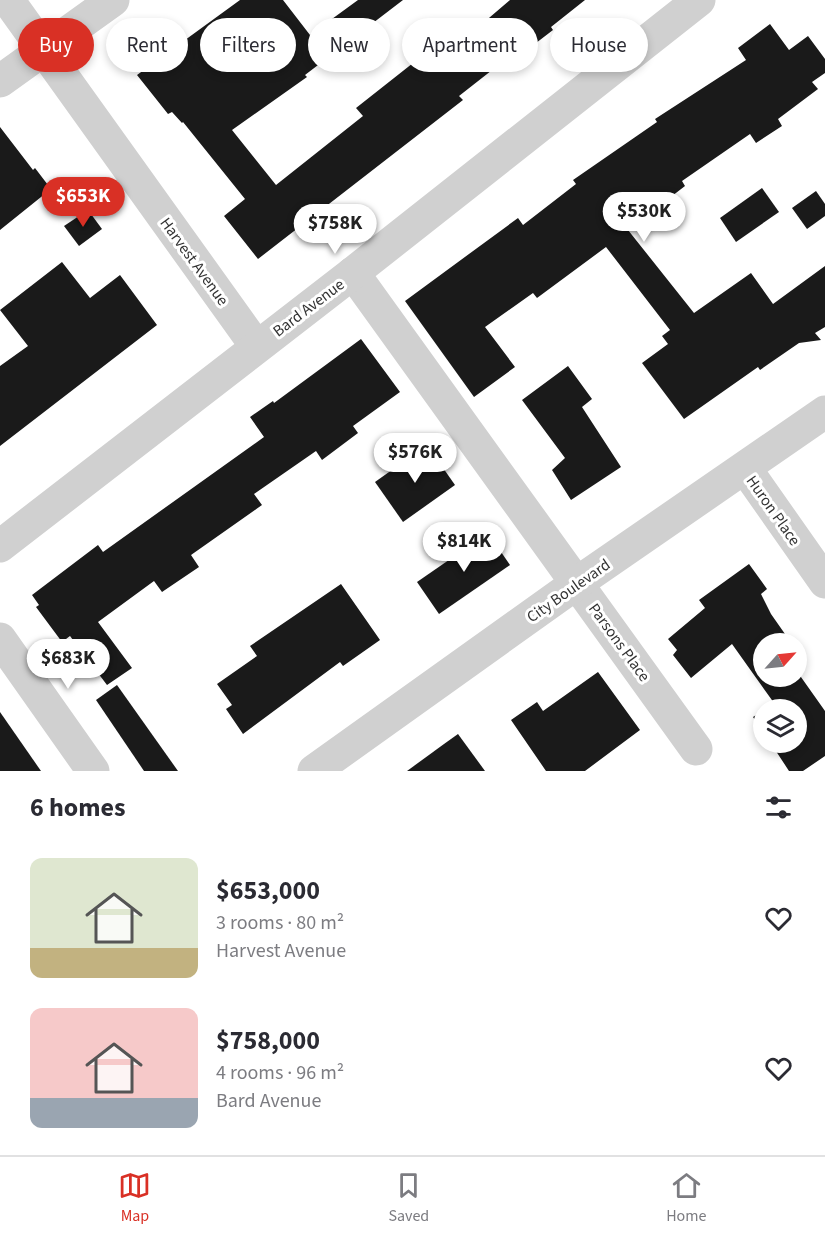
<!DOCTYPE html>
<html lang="en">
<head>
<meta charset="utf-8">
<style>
	body { margin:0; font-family:"Source Sans 3",sans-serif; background:#f2f2f3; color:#2b2b33; height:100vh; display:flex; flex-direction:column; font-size:22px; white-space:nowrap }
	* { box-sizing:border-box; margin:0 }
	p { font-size:20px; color:#7c7c81 }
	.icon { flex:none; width:33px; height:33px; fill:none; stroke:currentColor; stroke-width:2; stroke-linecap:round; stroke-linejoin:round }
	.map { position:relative; height:771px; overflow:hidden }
	.sheet { display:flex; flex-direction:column; background:#fff; flex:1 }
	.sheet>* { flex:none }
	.hud { position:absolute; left:18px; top:18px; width:789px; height:54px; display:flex; gap:12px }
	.needle { width:39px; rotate:63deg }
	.fabs { position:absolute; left:753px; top:633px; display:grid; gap:12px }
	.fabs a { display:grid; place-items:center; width:54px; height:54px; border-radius:50%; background:#fff; box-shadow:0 3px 9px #0003; font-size:30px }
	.price { position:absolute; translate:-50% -51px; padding:0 14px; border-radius:21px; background:#fff; color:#222; font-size:20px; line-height:39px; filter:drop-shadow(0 2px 3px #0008) }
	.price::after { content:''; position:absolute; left:50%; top:36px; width:18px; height:14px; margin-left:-9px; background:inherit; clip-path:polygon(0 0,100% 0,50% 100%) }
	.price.on { background:#d93025; color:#fff }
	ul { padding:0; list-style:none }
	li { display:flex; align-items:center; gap:18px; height:150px; padding:0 30px }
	li span { display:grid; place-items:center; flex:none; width:168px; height:120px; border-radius:12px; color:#555 }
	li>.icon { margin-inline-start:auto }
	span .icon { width:72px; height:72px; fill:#fffc; stroke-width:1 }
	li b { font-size:26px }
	h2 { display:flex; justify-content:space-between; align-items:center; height:72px; padding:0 30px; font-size:26px }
	.chip { padding:0 21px; border-radius:27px; background:#fff; box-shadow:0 3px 9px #0003; font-size:21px; line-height:54px }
	.chip.on { background:#d93025; color:#fff }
	.tab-bar { display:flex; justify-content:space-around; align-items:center; height:84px; border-top:2px solid #e1e1e2; background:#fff; font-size:16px; color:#7c7c81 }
	.tab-bar a { display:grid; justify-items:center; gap:3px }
	.tab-bar .on { color:#d93025 }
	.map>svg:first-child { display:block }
</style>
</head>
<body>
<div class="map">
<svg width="825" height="771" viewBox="0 0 825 771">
	<rect width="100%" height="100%" fill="#fff"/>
	<g fill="#1a1a1a">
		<path d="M240 0H283L310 35 358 0H403L305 75 307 77 232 130 276 185 363 116 356 108 446 37 455 47 510 0H585L551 27 553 30 523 53 519 49 459 96 463 100 258 259 224 216 245 199 183 122 182 123 172 112 168 114 137 75Z"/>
		<path d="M770 24 789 50 808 36 825 59V73L812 82 818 89 778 119 782 126 756 143 750 134 682 181 685 186 628 230 694 313 751 273 773 304 825 266V327L815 333 821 340 799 343 760 370 758 367 684 419 642 363 668 344 662 336 670 330 606 247 537 298 533 293 485 327 515 367 474 397 405 301 518 218 523 225 576 184 573 180 657 122 655 119 746 60 738 48Z"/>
		<path d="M0 127 33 170 35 168 51 189 0 230Z"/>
		<path d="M762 188 779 212 736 242 720 218Z"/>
		<path d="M816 191 825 204V216L807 229 792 208Z"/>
		<path d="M88 210 102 229 79 246 64 226Z"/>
		<path d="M62 262 90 298 120 275 157 325 0 446V366L28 346 0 310Z"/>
		<path d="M361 339 400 392 353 426 358 433 322 460 316 451 254 494 262 505 191 555 199 567 162 592 154 581 98 622 132 668 107 685 70 636 62 642 36 607 39 605 32 595 98 545 103 552 264 437 250 417 273 401 274 403Z"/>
		<path d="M568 366 592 399 582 407 621 467 571 500 552 470 565 458 522 400Z"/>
		<path d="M427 445 455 485 403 522 375 482Z"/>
		<path d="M488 533 510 565 439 614 417 582Z"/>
		<path d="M749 564 767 589 761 594 771 614 792 644H764V676H796V670L825 711V756L803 771H789L770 742H796V710H764L774 703 732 644 691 678 673 655 677 650 668 639 705 608 699 600Z"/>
		<path d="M341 584 380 640 343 666 340 662 243 734 226 709 232 705 217 684 257 656 250 646Z"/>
		<path d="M598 672 640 730 585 771H546L511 720 537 702 543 711Z"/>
		<path d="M117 685 178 771H144L96 700Z"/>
		<path d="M764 710V733L753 717Z"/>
		<path d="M0 712 41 771H0Z"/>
		<path d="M458 734 485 771H407L444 744Z"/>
	</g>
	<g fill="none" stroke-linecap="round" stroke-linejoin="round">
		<g stroke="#d0d0d0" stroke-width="33">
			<path d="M8 0 256 346"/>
			<path d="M0 81 113 0"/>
			<path d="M353 273 696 749"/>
			<path d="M745 468 825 582"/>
			<path d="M0 639 93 771"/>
			<path d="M314 771 577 583 825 412"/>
		</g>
		<path stroke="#d0d0d0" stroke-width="33" d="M0 546 353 273 699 0"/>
	</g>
	<g text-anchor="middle" stroke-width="6" stroke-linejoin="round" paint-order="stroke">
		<g font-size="16" fill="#333" stroke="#fff">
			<text transform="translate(195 261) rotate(54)" y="6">Harvest Avenue</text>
			<text transform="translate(308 307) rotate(-37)" y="6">Bard Avenue</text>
			<text transform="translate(774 510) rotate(55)" y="6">Huron Place</text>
			<text transform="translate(568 590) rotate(-35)" y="6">City Boulevard</text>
			<text transform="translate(620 642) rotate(54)" y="6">Parsons Place</text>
		</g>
	</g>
</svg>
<div class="fabs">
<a><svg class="needle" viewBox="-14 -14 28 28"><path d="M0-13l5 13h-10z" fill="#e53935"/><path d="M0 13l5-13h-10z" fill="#7c7c81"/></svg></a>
<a><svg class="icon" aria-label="layers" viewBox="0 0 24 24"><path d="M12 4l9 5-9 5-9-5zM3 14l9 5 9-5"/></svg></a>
</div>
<b class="price on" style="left:83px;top:228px">$653K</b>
<b class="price" style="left:644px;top:243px">$530K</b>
<b class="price" style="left:335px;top:255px">$758K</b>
<b class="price" style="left:415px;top:484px">$576K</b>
<b class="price" style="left:464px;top:573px">$814K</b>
<b class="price" style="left:68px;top:690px">$683K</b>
<div class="hud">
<a class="chip on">Buy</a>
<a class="chip">Rent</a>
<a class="chip">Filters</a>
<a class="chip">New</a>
<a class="chip">Apartment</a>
<a class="chip">House</a>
</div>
</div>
<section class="sheet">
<h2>6 homes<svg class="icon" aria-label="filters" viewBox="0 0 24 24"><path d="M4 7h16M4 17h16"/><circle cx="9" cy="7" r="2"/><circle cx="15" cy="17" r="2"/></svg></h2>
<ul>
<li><span style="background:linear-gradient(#dfe7d0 75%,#c2b280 0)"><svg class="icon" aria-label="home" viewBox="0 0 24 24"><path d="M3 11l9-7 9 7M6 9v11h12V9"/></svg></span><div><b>$653,000</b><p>3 rooms · 80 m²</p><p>Harvest Avenue</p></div><svg class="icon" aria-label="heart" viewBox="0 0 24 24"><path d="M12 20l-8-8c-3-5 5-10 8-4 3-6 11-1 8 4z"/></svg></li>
<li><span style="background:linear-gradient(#f6c9c9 75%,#9aa5b1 0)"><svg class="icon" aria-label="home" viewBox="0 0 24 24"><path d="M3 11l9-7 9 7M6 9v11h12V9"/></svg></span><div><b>$758,000</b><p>4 rooms · 96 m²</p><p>Bard Avenue</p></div><svg class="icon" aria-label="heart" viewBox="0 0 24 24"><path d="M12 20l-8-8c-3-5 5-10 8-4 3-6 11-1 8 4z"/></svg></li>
</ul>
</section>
<nav class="tab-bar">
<a class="on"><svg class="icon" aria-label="map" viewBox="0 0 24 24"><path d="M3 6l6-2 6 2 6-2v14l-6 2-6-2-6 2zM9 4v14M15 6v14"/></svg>Map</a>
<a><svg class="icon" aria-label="saved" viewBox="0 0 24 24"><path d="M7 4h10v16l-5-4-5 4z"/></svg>Saved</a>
<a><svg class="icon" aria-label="home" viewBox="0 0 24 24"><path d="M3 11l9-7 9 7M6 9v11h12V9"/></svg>Home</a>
</nav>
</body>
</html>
